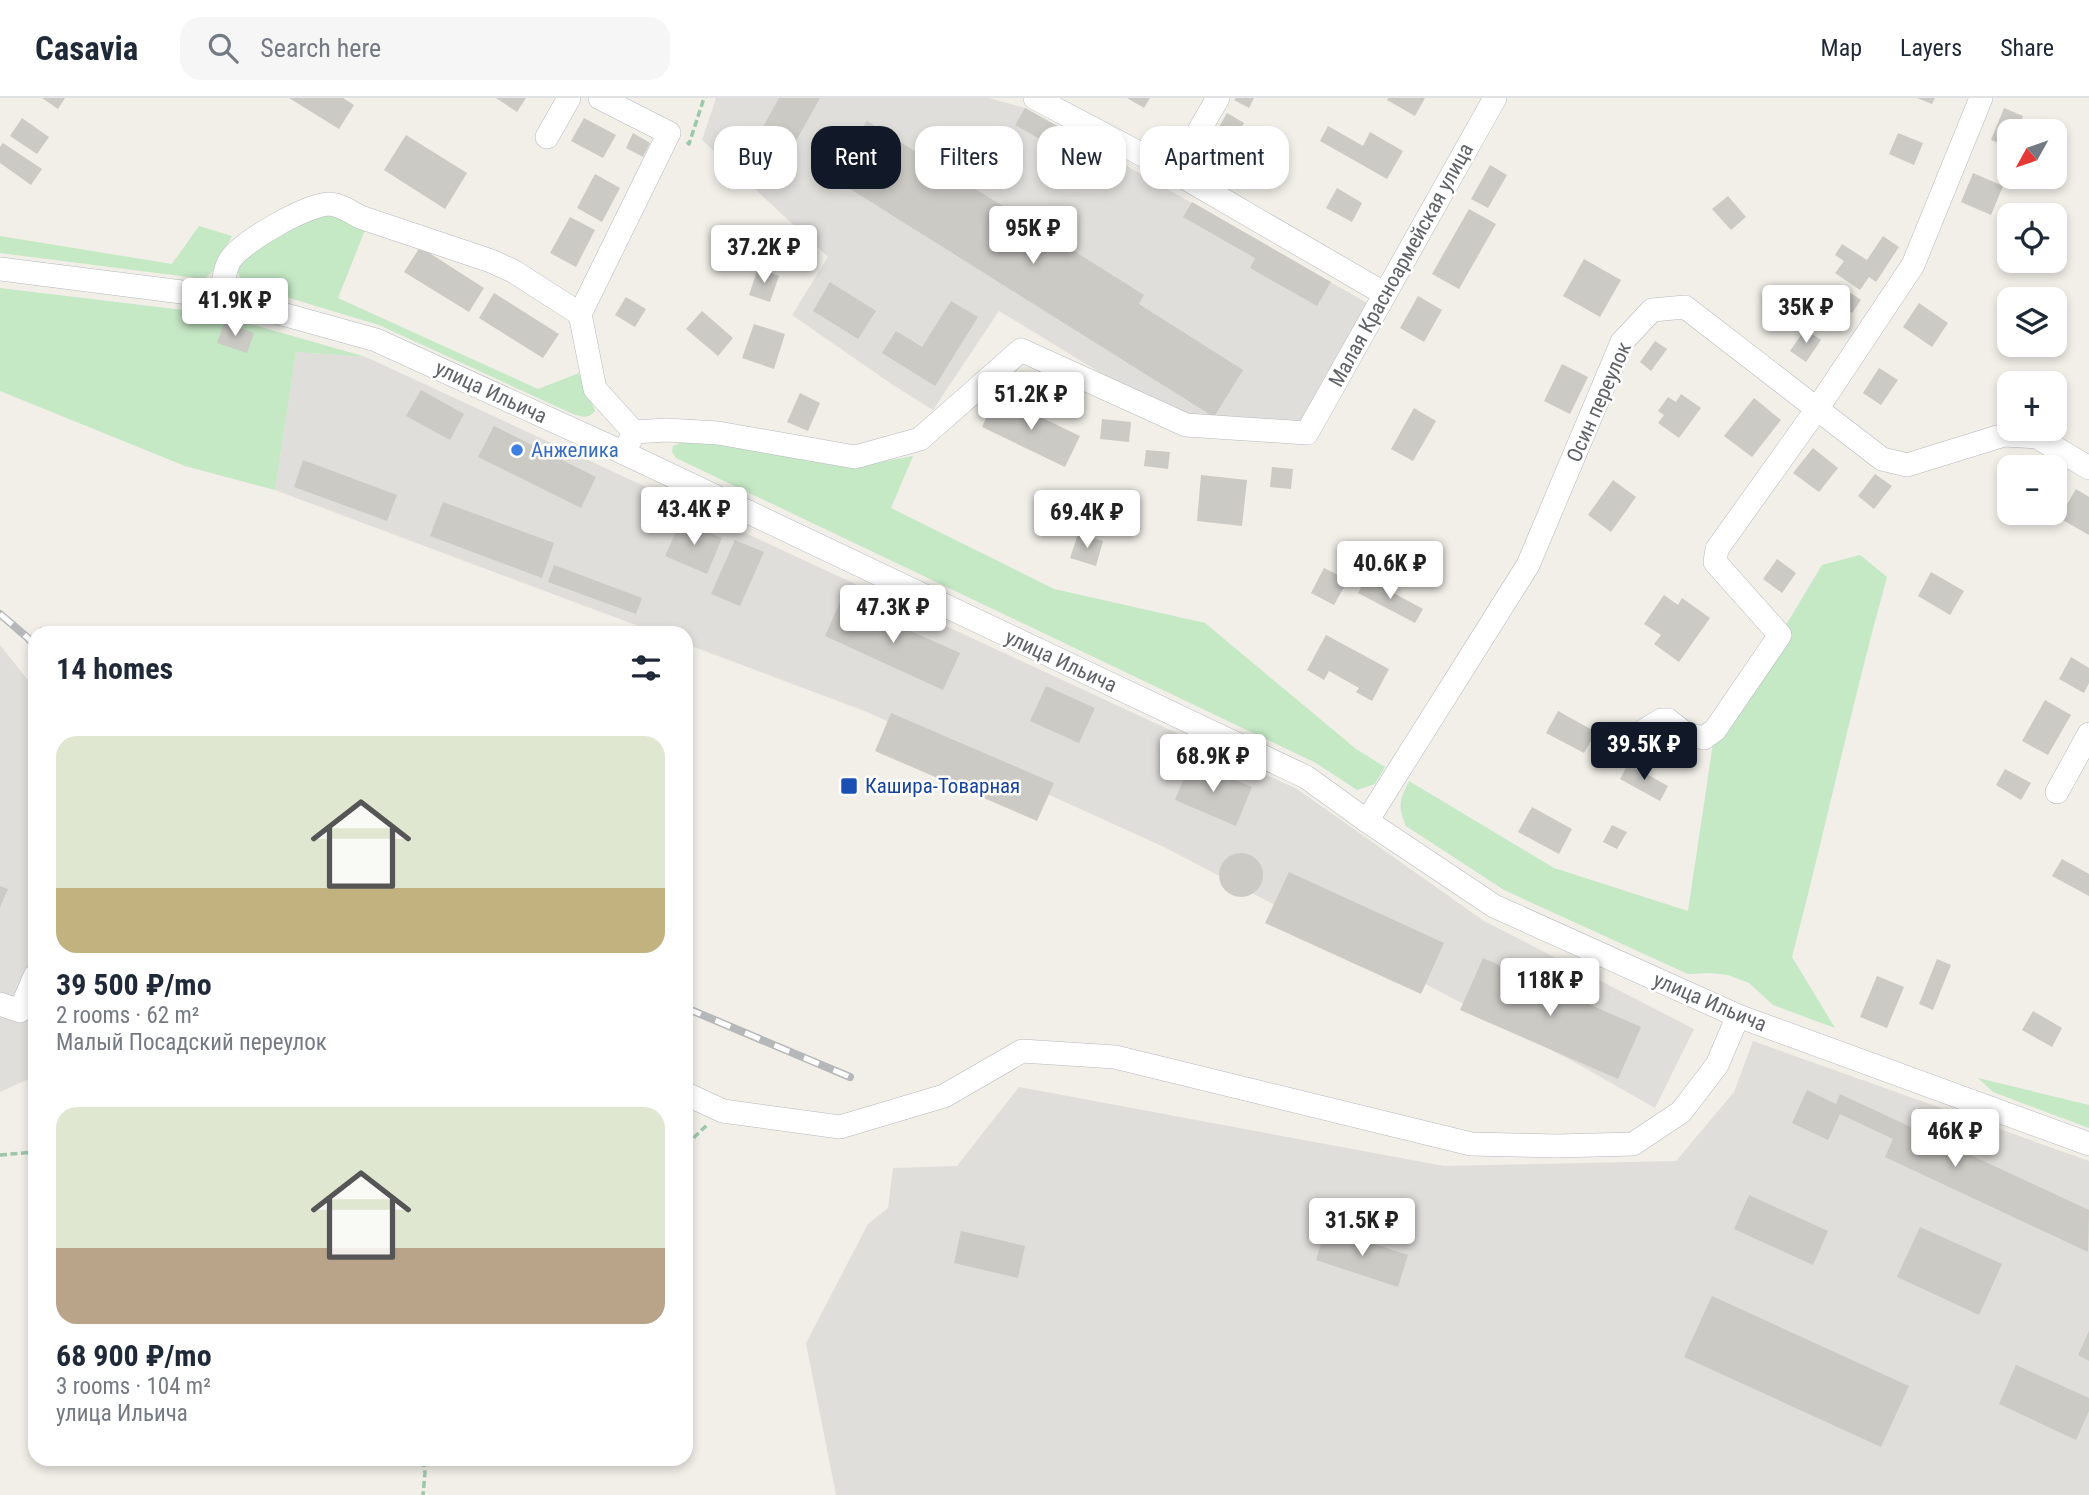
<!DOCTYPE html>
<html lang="en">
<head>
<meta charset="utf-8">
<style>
	body { margin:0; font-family:"Roboto Condensed",sans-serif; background:#f6f6f7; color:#1f2937; height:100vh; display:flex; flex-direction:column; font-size:26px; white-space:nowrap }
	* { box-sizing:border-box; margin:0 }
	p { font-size:23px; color:#747a83 }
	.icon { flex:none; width:38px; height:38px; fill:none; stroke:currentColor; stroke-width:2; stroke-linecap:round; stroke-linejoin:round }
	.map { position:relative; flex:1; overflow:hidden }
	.sheet { position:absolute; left:28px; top:528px; width:665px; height:840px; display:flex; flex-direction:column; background:#fff; border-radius:21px; box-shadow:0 4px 10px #0003 }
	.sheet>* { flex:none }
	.banner { position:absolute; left:714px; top:28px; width:665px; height:63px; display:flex; gap:14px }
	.needle { width:46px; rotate:230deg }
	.controls { position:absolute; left:1997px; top:21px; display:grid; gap:14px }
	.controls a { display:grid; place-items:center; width:70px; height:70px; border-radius:14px; background:#fff; box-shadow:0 4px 10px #0003; font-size:35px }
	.price { position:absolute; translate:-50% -60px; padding:0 16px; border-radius:7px; background:#fff; color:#222; font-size:23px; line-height:46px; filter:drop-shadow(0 2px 4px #0008) }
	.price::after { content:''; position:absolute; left:50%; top:42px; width:21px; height:16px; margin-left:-10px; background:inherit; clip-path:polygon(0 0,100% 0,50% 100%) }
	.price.selected { background:#111827; color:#fff }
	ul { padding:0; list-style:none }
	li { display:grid; align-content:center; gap:14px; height:371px; padding:0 28px }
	li span { display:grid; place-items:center; height:217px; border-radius:21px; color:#555 }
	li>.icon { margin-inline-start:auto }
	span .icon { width:126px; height:126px; fill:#fffc; stroke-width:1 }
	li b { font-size:30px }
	h2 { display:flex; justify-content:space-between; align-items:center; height:84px; padding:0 28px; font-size:30px }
	.chip { padding:0 24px; border-radius:21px; background:#fff; box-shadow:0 4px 10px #0003; font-size:24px; line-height:63px }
	.chip.selected { background:#111827; color:#fff }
	header { display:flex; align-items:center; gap:42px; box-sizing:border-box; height:98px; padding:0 35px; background:#fff; border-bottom:2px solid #e0e1e3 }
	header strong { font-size:33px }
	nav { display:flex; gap:38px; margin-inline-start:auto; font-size:24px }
	.search { width:490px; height:63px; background:#f6f6f7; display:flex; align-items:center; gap:18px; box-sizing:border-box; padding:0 24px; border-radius:21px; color:#747a83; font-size:26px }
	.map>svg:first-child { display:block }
</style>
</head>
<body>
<header>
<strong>Casavia</strong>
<div class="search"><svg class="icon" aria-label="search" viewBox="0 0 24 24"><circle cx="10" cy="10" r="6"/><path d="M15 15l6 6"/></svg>Search here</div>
<nav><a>Map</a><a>Layers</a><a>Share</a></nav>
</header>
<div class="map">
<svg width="2089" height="1397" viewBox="0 0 2089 1397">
	<rect width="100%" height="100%" fill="#f1efe8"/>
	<g fill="#e0deda">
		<path d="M716 0H989L1025 10 1376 210 1307 335 1186 327 999 213 933 312 893 287 792 217 828 159 702 42Z"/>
		<path d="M296 254 366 259 1297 691 1484 823 1694 931 1655 1010 1576 965 1164 749 867 614 686 546V536L657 535 275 392Z"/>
		<path d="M0 547 35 591V978L0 994Z"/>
		<path d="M1753 943 2089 1063V1397H836L806 1245 868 1126 888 1110 893 1070 957 1068 1019 989 1444 1068 1676 1063 1734 994Z"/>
	</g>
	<g fill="#c5e8c5">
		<path d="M331 117 365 132 338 200 538 291 579 275 595 313C588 321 583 319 573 316L379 227 250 188 241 184 237 171 244 162 265 147 316 119Z"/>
		<path d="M199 128 232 138 214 172 204 181 0 155V138L172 166Z"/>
		<path d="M0 190 216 216 366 259 296 254 275 392 185 368 0 293Z"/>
		<path d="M683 344 720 346 849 370 913 358 891 410 1054 491 1205 525 1356 651 1385 669 1375 686 1357 692 1316 665 676 360 672 354 673 348Z"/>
		<path d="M1860 457 1887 479C1852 605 1825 733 1792 859L1835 930 1773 907 1749 885 1728 877 1711 875 1688 876 1504 792 1406 728C1397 707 1400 702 1409 683L1554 770 1688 813 1715 632 1780 537 1822 467Z"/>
		<path d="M1978 980 2089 1007V1030L1993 994Z"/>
	</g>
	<g fill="#cccac5">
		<path d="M42 0H65L58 11Z"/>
		<path d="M289 0H343L354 7 339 31Z"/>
		<path d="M496 0H526L517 14Z"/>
		<path d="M779 0H820L791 52 760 34Z"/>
		<path d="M1127 0H1150L1144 10Z"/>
		<path d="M1236 0H1254L1249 10 1234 2Z"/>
		<path d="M1388 0H1425L1415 18 1387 2Z"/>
		<path d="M1917 0H1935L1932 6Z"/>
		<path d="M1025 10 1121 63 1111 81 1015 27Z"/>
		<path d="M2004 10 2023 18 2017 33H2009V49L1991 42Z"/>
		<path d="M1227 15 1244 25 1228 52 1211 43Z"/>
		<path d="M22 20 49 39 37 56 10 38Z"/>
		<path d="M584 20 616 37 603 60 571 43Z"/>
		<path d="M867 23 1144 197 1139 206 1243 272 1214 319 831 79Z"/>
		<path d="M1328 28 1363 48 1370 34 1403 53 1387 81 1320 43Z"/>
		<path d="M633 35 650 45 643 59 626 50Z"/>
		<path d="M1898 35 1923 45 1914 67 1889 56Z"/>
		<path d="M406 37 467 75 445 111 384 72Z"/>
		<path d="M3 45 42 71 31 87 0 65V49Z"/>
		<path d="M1490 67 1507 77 1488 110 1471 101Z"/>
		<path d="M1973 75 2003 88 1991 117 1961 104Z"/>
		<path d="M595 76 620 90 602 124 577 110Z"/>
		<path d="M2025 79H2042L2039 88 2024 81Z"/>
		<path d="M1337 90 1362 105 1352 124 1326 110Z"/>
		<path d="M1728 98 1746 119 1731 132 1712 111Z"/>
		<path d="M1192 104 1331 184 1317 208 1250 170 1255 160 1183 119Z"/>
		<path d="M1469 111 1496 126 1459 191 1432 176Z"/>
		<path d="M570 119 595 132 576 169 550 155Z"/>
		<path d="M1883 138 1899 149 1876 184 1869 179 1860 192 1835 175 1844 163 1835 157 1842 146 1867 162Z"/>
		<path d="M420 149 484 190 469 214 404 174Z"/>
		<path d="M1584 161 1621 182 1600 219 1563 198Z"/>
		<path d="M758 170 779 178 770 204 749 197Z"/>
		<path d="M830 184 876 213 858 241 813 213Z"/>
		<path d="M1846 192 1861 202 1852 215 1837 205Z"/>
		<path d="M494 195 559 236 543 260 479 220Z"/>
		<path d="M1418 198 1442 212 1424 244 1400 230Z"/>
		<path d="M626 199 646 211 635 229 615 217Z"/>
		<path d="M951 203 978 219 935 288 882 255 896 233 922 249Z"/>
		<path d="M1919 205 1948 225 1932 249 1903 229Z"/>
		<path d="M702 213 733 240 718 258 686 231Z"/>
		<path d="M224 225 254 235 247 255 217 245Z"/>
		<path d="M754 226 785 236 774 271 742 260Z"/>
		<path d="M1805 231 1821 242 1806 264 1790 253Z"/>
		<path d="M1655 243 1667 251 1651 273 1640 264Z"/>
		<path d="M1562 266 1588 279 1570 316 1544 303Z"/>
		<path d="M1879 270 1898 282 1881 307 1863 295Z"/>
		<path d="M421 292 464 316 450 342 406 318Z"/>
		<path d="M800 295 820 305 808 333 787 324Z"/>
		<path d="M1681 296 1701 310 1679 340 1658 325 1664 317 1658 313 1668 299 1676 304Z"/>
		<path d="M997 298 1080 338 1065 369 982 329Z"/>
		<path d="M2054 298 2064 304 2054 318Z"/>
		<path d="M1754 300 1781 322 1752 359 1724 338Z"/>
		<path d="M1414 310 1436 323 1413 363 1391 351Z"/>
		<path d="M1102 321 1131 324 1129 344 1100 341Z"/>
		<path d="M494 328 596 379 581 410 478 359Z"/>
		<path d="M1813 350 1838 370 1819 394 1793 375Z"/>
		<path d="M1146 352 1170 354 1168 371 1144 368Z"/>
		<path d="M303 362 397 397 387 423 294 389Z"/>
		<path d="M1272 369 1293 371 1291 391 1270 389Z"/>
		<path d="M1875 376 1892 388 1874 411 1858 398Z"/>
		<path d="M1201 377 1247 382 1242 428 1197 423Z"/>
		<path d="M1613 382 1636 399 1611 434 1588 417Z"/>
		<path d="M2076 391 2089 399V437L2059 420Z"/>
		<path d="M443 404 554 445 542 480 430 438Z"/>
		<path d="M681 423 722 440 707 476 665 458Z"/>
		<path d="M1078 436 1103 443 1096 468 1070 460Z"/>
		<path d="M735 442 764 454 740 508 711 496Z"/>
		<path d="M1777 461 1796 475 1782 495 1763 481Z"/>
		<path d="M554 467 642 500 636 516 548 484Z"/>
		<path d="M1324 470 1348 482 1334 507 1311 495Z"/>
		<path d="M1931 474 1964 493 1950 517 1918 498Z"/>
		<path d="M1366 480 1423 511 1415 525 1358 495Z"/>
		<path d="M1664 497 1678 507 1682 500 1710 520 1679 564 1654 546 1661 537 1644 526Z"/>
		<path d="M841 502 960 555 943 592 825 538Z"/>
		<path d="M1326 537 1389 571 1372 603 1356 594 1359 590 1329 573 1324 582 1307 572Z"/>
		<path d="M2071 559 2089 570V585L2084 595 2059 581Z"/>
		<path d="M1046 588 1095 610 1079 645 1030 623Z"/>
		<path d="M2045 602 2071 617 2048 657 2022 643Z"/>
		<path d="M1558 613 1596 634 1584 655 1546 635Z"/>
		<path d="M891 615 1054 685 1037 723 875 653Z"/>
		<path d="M1191 663 1252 689 1236 728 1175 702Z"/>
		<path d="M1628 666 1668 688 1660 703 1620 681Z"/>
		<path d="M2005 671 2031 685 2021 702 1996 687Z"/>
		<path d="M1532 709 1572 731 1559 756 1518 734Z"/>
		<path d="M1612 727 1627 734 1617 751 1603 744Z"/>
		<circle cx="1241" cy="777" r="22"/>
		<path d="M2062 761 2089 776V798L2052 778Z"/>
		<path d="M1289 774 1444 845 1421 896 1265 825Z"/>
		<path d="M0 788 8 791 0 809Z"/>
		<path d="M1483 860 1641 929 1618 981 1460 912Z"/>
		<path d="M1937 861 1951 867 1933 912 1919 906Z"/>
		<path d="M1877 878 1904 889 1887 930 1860 919Z"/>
		<path d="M2033 913 2062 930 2052 949 2022 932Z"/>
		<path d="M1807 992 1836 1006 1840 996 2089 1112 2088 1154 1885 1059 1893 1041 1840 1016 1828 1042 1792 1025Z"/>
		<path d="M1749 1097 1828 1133 1813 1167 1734 1131Z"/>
		<path d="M1920 1129 2002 1166 1979 1217 1897 1179Z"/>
		<path d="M1326 1130 1408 1157 1398 1189 1316 1162Z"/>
		<path d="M961 1133 1025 1148 1018 1180 954 1165Z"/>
		<path d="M1712 1198 1909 1288 1881 1349 1684 1259Z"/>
		<path d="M2089 1233V1263L2078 1257Z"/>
		<path d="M2016 1267 2089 1300V1313L2076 1342 1999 1306Z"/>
	</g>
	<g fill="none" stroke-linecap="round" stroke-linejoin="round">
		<defs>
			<g id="minor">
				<path d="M600 0 669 35 580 216 595 291 634 334"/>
				<path d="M1035 0 1175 74 1385 196"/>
				<path d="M547 39 569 0"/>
				<path d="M1175 74 1218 0"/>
				<path d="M0 171 221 199 376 242 624 355 1306 679 1367 723 1494 808 1738 918 2089 1046"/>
				<path d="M221 199C223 187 224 172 230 162 243 143 307 106 330 106 341 107 351 114 360 119L491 163 513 173 580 216"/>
				<path d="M624 355 634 334 666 332 718 335 855 359 920 341 1021 252 1186 327 1307 335 1495 0"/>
				<path d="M1628 643 1661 622H1668L1686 636 1704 640 1715 632 1780 537 1715 464 1717 451 1817 311 1913 167 1981 0"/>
				<path d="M2057 694 2089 636"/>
				<path d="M1367 723 1528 467 1622 244 1652 212 1685 209 1882 361 1907 367 2004 337 2037 339 2089 370"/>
				<path d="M0 906 20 913 35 878"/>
				<path d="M686 996 723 1013 840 1029 944 998 1022 953 1115 959 1471 1046 1557 1048 1633 1046 1681 1014 1717 967 1738 918"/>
			</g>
		</defs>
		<use href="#minor" stroke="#b5b8bc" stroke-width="24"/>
		<g stroke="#9cc7a9" stroke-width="3.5" stroke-dasharray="7 3.5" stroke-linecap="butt">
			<path d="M687 44 689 46 704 0"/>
			<path d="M686 1047 708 1026"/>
			<path d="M0 1057 35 1054"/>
			<path d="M423 1362 425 1375 423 1397"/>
		</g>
		<use href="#minor" stroke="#fff" stroke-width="23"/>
		<defs>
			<g id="rail">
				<path d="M0 516 28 540 35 548"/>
				<path d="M42 533 45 536"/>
				<path d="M686 910 850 979"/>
			</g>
		</defs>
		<use href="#rail" stroke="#b6b7b8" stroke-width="8"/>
		<use href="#rail" stroke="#fff" stroke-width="5" stroke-dasharray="16" stroke-linecap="butt"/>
	</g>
	<circle fill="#3f7fe0" stroke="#fff" stroke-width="2.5" cx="517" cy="352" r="7"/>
	<rect fill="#1a4fb4" stroke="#fff" stroke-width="2.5" x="840" y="679" width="18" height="18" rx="3.5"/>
	<g text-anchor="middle" stroke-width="5" stroke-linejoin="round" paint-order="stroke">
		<g font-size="21" fill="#5f6368" stroke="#fff">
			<text transform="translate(1401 167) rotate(-61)" y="7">Малая Красноармейская улица</text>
			<text transform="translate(491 294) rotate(25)" y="7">улица Ильича</text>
			<text transform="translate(1599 304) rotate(-66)" y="7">Осин переулок</text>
			<text transform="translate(1061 563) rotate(25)" y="7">улица Ильича</text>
			<text transform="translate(1710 904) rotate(23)" y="7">улица Ильича</text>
		</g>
		<g font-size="21" fill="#366cbe" stroke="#fff" text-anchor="start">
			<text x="531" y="359">Анжелика</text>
		</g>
		<g font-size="21" fill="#164399" stroke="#fff" text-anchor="start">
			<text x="865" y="695">Кашира-Товарная</text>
		</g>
	</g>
</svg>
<div class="controls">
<a><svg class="needle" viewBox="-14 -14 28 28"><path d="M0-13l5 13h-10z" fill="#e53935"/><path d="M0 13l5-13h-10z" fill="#747a83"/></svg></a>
<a><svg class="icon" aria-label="locate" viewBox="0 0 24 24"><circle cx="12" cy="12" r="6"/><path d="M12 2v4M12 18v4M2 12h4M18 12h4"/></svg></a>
<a><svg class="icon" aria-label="layers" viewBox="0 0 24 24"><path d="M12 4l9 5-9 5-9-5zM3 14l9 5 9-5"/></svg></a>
<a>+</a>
<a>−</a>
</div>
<b class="price" style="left:1033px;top:168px">95K ₽</b>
<b class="price" style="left:764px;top:187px">37.2K ₽</b>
<b class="price" style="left:235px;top:240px">41.9K ₽</b>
<b class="price" style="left:1806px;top:247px">35K ₽</b>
<b class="price" style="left:1031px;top:334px">51.2K ₽</b>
<b class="price" style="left:694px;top:449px">43.4K ₽</b>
<b class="price" style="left:1087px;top:452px">69.4K ₽</b>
<b class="price" style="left:1390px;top:503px">40.6K ₽</b>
<b class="price" style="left:893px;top:547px">47.3K ₽</b>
<b class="price selected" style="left:1644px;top:684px">39.5K ₽</b>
<b class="price" style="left:1213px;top:696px">68.9K ₽</b>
<b class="price" style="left:1550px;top:920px">118K ₽</b>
<b class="price" style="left:1955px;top:1071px">46K ₽</b>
<b class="price" style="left:1362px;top:1160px">31.5K ₽</b>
<div class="banner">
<a class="chip">Buy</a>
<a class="chip selected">Rent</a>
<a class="chip">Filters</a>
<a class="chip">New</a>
<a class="chip">Apartment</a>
</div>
<section class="sheet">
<h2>14 homes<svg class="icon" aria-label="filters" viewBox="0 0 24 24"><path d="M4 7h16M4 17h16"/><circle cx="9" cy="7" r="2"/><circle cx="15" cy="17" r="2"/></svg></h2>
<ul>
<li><span style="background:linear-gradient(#dfe7d0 70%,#c2b280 0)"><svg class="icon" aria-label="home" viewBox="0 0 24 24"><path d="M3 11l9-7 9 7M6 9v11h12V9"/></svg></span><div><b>39 500 ₽/mo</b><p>2 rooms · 62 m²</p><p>Малый Посадский переулок</p></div></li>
<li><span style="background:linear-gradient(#dfe7d0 65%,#b9a48a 0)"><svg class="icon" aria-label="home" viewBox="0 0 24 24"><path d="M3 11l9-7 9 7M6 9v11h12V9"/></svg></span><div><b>68 900 ₽/mo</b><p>3 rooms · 104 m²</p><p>улица Ильича</p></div></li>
</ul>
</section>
</div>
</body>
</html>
